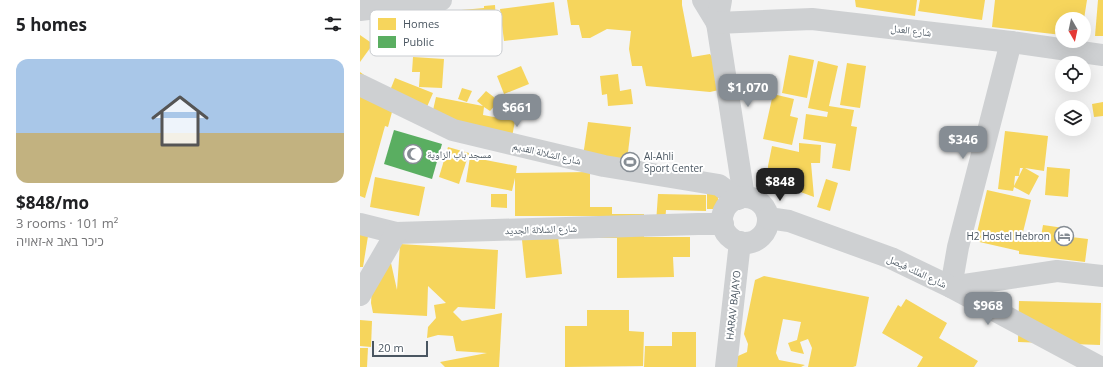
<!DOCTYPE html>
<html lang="en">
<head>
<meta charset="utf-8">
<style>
	body { margin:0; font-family:"Open Sans","Noto Naskh Arabic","Noto Sans Hebrew",sans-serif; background:#f6f6f6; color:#202124; height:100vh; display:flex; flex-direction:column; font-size:15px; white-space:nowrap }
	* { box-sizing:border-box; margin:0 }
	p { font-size:13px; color:#757577 }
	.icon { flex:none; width:22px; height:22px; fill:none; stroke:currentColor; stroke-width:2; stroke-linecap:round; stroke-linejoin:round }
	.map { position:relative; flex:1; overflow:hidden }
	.sheet { display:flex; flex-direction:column; background:#fff; width:360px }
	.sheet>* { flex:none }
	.needle { width:26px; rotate:171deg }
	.tools { position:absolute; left:695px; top:12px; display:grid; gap:8px }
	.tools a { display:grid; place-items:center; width:36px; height:36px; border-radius:50%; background:#fff; box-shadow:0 4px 16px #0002; font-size:20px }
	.scale { position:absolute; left:12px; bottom:10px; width:56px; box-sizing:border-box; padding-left:4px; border:2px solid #4a5661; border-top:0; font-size:11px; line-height:14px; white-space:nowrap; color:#4a5661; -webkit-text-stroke:3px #fff; paint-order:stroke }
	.price { position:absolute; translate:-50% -34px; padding:0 9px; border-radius:8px; background:#868d94; color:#fff; font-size:13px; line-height:26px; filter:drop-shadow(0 1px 2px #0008) }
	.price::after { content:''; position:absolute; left:50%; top:24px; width:12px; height:9px; margin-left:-6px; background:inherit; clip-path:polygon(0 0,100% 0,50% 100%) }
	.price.active { background:#222; color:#fff }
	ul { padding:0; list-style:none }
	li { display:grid; align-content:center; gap:8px; height:212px; padding:0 16px }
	li span { display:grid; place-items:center; height:124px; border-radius:12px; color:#555 }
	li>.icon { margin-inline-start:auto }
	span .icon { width:72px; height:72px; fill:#fffc; stroke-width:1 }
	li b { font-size:17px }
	h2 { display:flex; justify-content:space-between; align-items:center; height:48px; padding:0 16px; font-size:17px }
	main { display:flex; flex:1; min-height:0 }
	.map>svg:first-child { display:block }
</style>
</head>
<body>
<main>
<section class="sheet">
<h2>5 homes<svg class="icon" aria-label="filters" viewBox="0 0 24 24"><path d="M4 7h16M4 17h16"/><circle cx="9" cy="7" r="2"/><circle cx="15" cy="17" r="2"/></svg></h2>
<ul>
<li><span style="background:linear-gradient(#a9c7e8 60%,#c2b280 0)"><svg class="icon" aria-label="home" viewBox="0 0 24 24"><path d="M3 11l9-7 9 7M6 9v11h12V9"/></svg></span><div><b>$848/mo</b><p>3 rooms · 101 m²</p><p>כיכר באב א-זאויה</p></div></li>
</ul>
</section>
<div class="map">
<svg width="743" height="367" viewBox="0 0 743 367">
	<rect width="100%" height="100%" fill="#f4f4f4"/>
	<g fill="#f6d55c" fill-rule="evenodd">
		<path d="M207 0H322V5L332 57 350 54 353 59 359 90 350 92 286 86 282 66H272L269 49 271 31 247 29 230 38H222L219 25H211Z"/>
		<path d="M495 0H557L555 16 496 7Z"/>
		<path d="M560 0H625L622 20 558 11Z"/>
		<path d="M635 0H727L724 19H702V35L632 27Z"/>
		<path d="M738 0H743V36H735Z"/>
		<path d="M194 2 198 35 144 41 140 9Z"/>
		<path d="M135 5 137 37 103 39 101 10 124 8V6Z"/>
		<path d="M0 35 13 44 0 62Z"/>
		<path d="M429 55 454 60 447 98 422 93Z"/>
		<path d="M53 57 84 59 82 88 59 87 60 72H52Z"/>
		<path d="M458 61 478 66 469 106 494 110 491 126 497 127 490 171 472 168 476 144 443 139 446 114 467 117 468 112 448 108Z"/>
		<path d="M487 63 506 66 500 108 480 105Z"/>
		<path d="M161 66 169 84 144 94 137 76Z"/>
		<path d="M0 72 29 93 35 78 73 93 63 116 32 112 28 127 25 126 5 198 0 196Z"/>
		<path d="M258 74 260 91 271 89 273 104 248 106 247 94 242 95 240 76Z"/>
		<path d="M102 88 112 91 107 102 98 99Z"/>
		<path d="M126 91 139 101 130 111 124 107 123 115 155 121 152 137 71 119 76 97 123 106 117 101Z"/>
		<path d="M413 94 434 99 430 116 438 118 432 145 403 139Z"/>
		<path d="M147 95 164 96 163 118 146 117Z"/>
		<path d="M743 102V116L734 117 732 104Z"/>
		<path d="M228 122 271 127 267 161 223 156Z"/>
		<path d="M645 131 688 136 684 171 665 168 679 176 669 195 654 187 653 191 638 189ZM660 168H663L654 186 655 176H659Z"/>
		<path d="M439 143 461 145 460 163H451L454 197 408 180V166L412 146 439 152Z"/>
		<path d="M88 147 109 153 99 184 79 177Z"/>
		<path d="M110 157 157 166 156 173 230 172V207H252V214H284V237H330V257H313L314 277 257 278V238H228L250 216H155V178L152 191 106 182Z"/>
		<path d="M687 167 710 169 708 197 685 195Z"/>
		<path d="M15 177 65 187 59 216 10 207Z"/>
		<path d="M466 179 478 183 470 211 457 207Z"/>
		<path d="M627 190 671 200 661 240 680 242 683 225 704 228 703 236 728 239 725 262 659 254V251L615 241Z"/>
		<path d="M131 194H147V208L131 207Z"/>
		<path d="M298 194 346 195V211L306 210 305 223H296Z"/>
		<rect x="347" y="194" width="11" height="15"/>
		<path d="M0 229 9 230 3 267H0Z"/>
		<path d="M198 236 202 274 166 278 162 240Z"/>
		<path d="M40 244 138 250 135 309 98 307 93 312 102 321 142 313 139 367H85L80 362 127 353 96 351 93 336 78 335 67 338 68 327 76 318 74 305 86 303 68 286 67 316 13 313 11 303 13 267 31 263 37 290Z"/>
		<path d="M404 276 509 297 496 366 493 367H448L452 348 448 339 440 342 444 354 431 351 428 343 437 340 441 322 423 319 416 353 419 360 445 365 441 367H376L378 356 387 352 388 344 384 334 395 280Z"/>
		<path d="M546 299 587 323 579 338 618 361 614 367H557L563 357 522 333 538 305 541 307Z"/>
		<path d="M659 301 741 303 740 345 658 342Z"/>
		<path d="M227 310H269V331L284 332 283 366 205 367V326H227Z"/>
		<path d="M0 320 12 321 11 347 0 346Z"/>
		<path d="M312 332H336V367H284L285 346H312Z"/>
		<path d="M0 348H8L7 367H0Z"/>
	</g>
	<path fill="#5aae61" d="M34 130 82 144 72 179 24 164Z"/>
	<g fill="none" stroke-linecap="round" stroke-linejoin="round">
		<g stroke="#ced0d2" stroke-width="22">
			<path d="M343 0 357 23"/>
			<path d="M361 0 357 23 384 197"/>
			<path d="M0 10 81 0"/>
			<path d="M357 23 452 19 651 42 743 55"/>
			<path d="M651 42 598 247 591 287 697 271 743 276"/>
			<path d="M0 85 93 130 244 166 359 185 378 199"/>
			<circle cx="385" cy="220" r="23"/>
			<path d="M408 218 429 221 531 258 591 287 740 367"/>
			<path d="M0 224 36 233 338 224H363"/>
			<path d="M0 295 36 233"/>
			<path d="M366 367 380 242"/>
		</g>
	</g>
	<defs>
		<symbol id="mosque-ring" viewBox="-11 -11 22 22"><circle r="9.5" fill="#fff" stroke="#868d94" stroke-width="1.5"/><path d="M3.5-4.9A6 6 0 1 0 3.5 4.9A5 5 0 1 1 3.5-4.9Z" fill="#868d94"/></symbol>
		<symbol id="stadium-ring" viewBox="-11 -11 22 22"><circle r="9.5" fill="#fff" stroke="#868d94" stroke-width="1.5"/><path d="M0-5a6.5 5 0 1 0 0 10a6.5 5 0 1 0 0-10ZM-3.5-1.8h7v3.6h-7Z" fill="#868d94"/></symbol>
		<symbol id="hotel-ring" viewBox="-11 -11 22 22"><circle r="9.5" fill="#fff" stroke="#868d94" stroke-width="1.5"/><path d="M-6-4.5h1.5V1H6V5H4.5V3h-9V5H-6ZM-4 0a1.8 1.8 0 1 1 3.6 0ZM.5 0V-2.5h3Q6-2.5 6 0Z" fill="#868d94"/></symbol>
	</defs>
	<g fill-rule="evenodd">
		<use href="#mosque-ring" x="42" y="143" width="22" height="22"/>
		<use href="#stadium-ring" x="259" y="151" width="22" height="22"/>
		<use href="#hotel-ring" x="693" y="225" width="22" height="22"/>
	</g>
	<g text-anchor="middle" stroke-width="4" stroke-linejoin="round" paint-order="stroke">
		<g font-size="10" fill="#4a5661" stroke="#fff">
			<text transform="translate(551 30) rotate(7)" y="4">شارع العدل</text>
			<text transform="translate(187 153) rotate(13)" y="4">شارع الشلالة القديم</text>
			<text transform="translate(181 229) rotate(-2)" y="4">شارع الشلالة الجديد</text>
			<text transform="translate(557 271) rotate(25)" y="4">شارع الملك فيصل</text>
			<text transform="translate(373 305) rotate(-84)" y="4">HARAV BAJAYO</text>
		</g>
		<g font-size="10" fill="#4a5661" stroke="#fff" text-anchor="start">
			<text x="67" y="158">مسجد باب الزاوية</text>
			<text x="284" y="160">Al-Ahli<tspan x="284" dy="12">Sport Center</tspan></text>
			<text x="690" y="240" text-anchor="end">H2 Hostel Hebron</text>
		</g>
	</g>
	<rect x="10" y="10" width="132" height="46" rx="6" fill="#fff" stroke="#c9ccd0" stroke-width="1"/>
	<rect x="18" y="18" width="18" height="12" fill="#f6d55c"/>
	<rect x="18" y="36" width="18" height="12" fill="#5aae61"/>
	<g font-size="11" fill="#4a5661">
		<text x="43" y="28">Homes</text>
		<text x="43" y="46">Public</text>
	</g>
</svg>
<div class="tools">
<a><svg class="needle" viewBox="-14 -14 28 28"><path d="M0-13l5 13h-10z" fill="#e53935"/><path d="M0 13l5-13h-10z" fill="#757577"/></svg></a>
<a><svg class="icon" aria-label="locate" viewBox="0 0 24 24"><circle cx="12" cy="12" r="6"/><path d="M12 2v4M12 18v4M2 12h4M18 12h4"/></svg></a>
<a><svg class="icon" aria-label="layers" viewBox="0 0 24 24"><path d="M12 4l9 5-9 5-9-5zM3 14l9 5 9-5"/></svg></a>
</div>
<div class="scale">20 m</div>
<b class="price" style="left:388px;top:108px">$1,070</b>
<b class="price" style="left:157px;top:128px">$661</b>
<b class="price" style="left:603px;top:160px">$346</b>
<b class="price active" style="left:420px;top:202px">$848</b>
<b class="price" style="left:628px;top:326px">$968</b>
</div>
</main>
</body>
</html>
